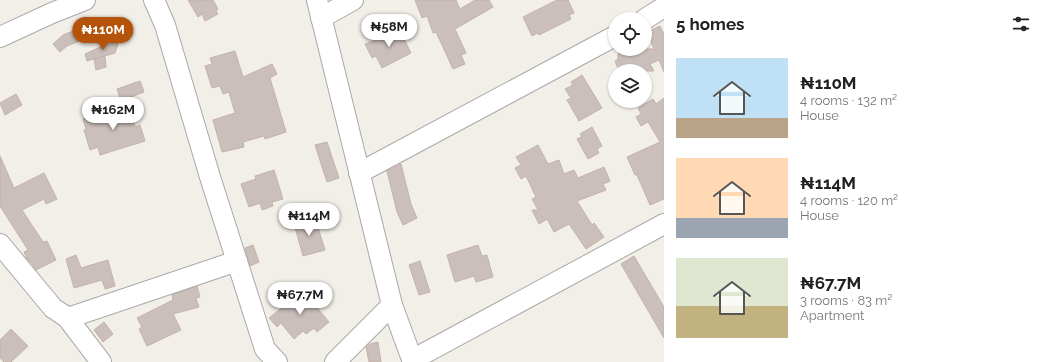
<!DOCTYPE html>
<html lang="en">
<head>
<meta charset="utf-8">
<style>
	body { margin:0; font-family:Raleway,sans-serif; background:#f2f2f2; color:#222; height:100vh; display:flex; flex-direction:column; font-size:15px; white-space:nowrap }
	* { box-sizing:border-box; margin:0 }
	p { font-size:13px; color:#767676 }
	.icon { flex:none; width:22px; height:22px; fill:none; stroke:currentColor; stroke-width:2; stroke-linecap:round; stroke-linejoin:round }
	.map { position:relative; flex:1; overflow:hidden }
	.side { display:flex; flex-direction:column; background:#fff; width:380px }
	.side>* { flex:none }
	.tools { position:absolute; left:608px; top:12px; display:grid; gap:8px }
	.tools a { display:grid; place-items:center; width:44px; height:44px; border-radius:50%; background:#fff; box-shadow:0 1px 3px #0004; font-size:20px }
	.price { position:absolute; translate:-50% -34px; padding:0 9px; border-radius:14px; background:#fff; color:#222; font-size:13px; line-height:26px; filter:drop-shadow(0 1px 2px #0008) }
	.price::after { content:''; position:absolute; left:50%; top:24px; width:12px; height:9px; margin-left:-6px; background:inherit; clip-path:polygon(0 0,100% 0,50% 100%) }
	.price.selected { background:#b45309; color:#fff }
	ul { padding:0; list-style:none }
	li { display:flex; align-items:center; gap:12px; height:100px; padding:0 12px }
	li span { display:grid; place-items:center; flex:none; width:112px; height:80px; border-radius:0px; color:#555 }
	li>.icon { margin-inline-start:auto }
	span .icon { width:48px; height:48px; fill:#fffc; stroke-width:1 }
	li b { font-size:17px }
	h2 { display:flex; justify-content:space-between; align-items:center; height:48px; padding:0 12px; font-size:17px }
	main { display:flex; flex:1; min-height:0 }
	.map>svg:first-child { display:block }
</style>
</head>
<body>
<main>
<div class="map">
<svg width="664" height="362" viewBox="0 0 664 362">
	<rect width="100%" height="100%" fill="#f2eee8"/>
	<g fill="#cbbfbb" stroke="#c5b2a9">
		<path d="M188 0H213L218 9 216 11 218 14 205 21 202 14 198 17Z"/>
		<path d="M415 0H456L460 9 475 0H489L493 7 455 29 466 53 461 55 465 64 453 69 436 32 433 33 427 16 422 18Z"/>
		<path d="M557 0H568L574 13 569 15 571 19 539 35 538 33 532 36 523 17Z"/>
		<path d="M89 25 94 35 67 46 60 52 53 44 63 35Z"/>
		<path d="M660 26 664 34V72L659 60 650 64 654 71H619L615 61 618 59V54L631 49H654L647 32Z"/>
		<path d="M398 27 411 53 382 68 376 56 372 58 365 44 378 39 377 37Z"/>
		<path d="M120 38 115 53 87 61 85 54Z"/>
		<path d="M235 51 243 77 272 64 277 74 270 78 286 132 265 139 264 136 243 142 244 147 222 152 213 120 235 113 229 92 223 94 220 86 212 88 205 66 212 64 210 58Z"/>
		<path d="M105 56 106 67 96 70 94 59Z"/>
		<path d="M582 75 602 108 579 121 567 100 571 98 565 89 573 85 571 82Z"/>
		<path d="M140 81 144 92 121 101 117 89Z"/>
		<path d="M16 94 22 105 5 115 0 103Z"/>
		<path d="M664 98V199L650 205 637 175H635L627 157 660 142 648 122 641 126 636 117 641 114 638 108 653 99 656 104Z"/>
		<path d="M129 106 135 127 140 125 145 141 100 155 98 147 90 150 84 130 86 129 83 119Z"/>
		<path d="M592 127 602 146 597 149 599 153 588 159 577 139 582 137 580 134Z"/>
		<path d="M327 142 339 178 327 182 315 145Z"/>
		<path d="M538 145 548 164 559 160 564 174 574 170 578 178 604 167 610 181 603 184 606 190 577 201 592 225 594 223 604 237 586 249 569 224 554 232 547 219 539 224 532 210H538L532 199 536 197 526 176 521 179 515 168 521 165 516 157Z"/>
		<path d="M0 156 14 188 44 173 57 199 46 204 44 199 22 210 43 242 47 241 56 260 36 270 31 262H30L27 259 24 252 28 250 0 206Z"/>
		<path d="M401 164 411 204 417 218 403 225 397 212 387 171Z"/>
		<path d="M274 170 283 199 272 202 273 206 262 210 260 203 249 207 241 184 256 179 255 176Z"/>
		<path d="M315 218 325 250 303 256 294 224Z"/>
		<path d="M253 245 259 262 250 266 245 248Z"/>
		<path d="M478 245 482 256 487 255 493 277 476 282 474 276 455 282 447 255Z"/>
		<path d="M76 255 81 268 108 260 115 286 105 289 102 280 74 288 66 259Z"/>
		<path d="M634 256 664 307V338L621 264Z"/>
		<path d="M420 261 430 292 419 295 409 265Z"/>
		<path d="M197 286 200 297 196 298 199 307 173 314 181 330 147 346 139 329 142 327 137 318 173 300 172 295Z"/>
		<path d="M303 291 329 322 317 332 314 328 306 334 303 331 294 339 281 323 277 327 269 318Z"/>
		<path d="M104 322 113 334 103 342 94 330Z"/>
		<path d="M11 329 28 346 11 362H4L0 358V340Z"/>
		<path d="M378 342 381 362H369L366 347 370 344Z"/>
	</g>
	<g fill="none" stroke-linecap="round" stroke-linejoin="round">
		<defs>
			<g id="minor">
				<path d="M154 0 165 25 210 177 265 349 277 362"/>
				<path d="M317 0 392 305 413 362"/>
				<path d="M321 18 353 0"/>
				<path d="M645 19 664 7"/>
				<path d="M0 37 52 13 85 0"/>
				<path d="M359 173 615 36"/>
				<path d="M0 244 53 308 68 318 237 261"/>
				<path d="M66 316 101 362"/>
				<path d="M412 360 664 224"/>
				<path d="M335 362 392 305"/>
			</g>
		</defs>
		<use href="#minor" stroke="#a9a9a9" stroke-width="22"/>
		<use href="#minor" stroke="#fff" stroke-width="20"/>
	</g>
</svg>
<div class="tools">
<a><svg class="icon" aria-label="locate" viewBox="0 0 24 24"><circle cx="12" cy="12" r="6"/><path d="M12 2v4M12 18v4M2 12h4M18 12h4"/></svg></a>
<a><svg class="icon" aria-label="layers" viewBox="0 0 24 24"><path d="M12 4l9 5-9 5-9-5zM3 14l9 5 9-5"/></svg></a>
</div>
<b class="price" style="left:389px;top:48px">₦58M</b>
<b class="price selected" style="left:103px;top:51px">₦110M</b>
<b class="price" style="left:113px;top:131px">₦162M</b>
<b class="price" style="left:309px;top:237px">₦114M</b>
<b class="price" style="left:300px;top:316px">₦67.7M</b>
</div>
<section class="side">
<h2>5 homes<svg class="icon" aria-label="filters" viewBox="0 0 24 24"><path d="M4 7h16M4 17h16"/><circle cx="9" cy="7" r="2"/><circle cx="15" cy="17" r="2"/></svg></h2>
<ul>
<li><span style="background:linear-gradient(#bfe0f5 75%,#b9a48a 0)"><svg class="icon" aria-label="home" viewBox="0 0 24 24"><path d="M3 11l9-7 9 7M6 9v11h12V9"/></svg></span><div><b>₦110M</b><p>4 rooms · 132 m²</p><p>House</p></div></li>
<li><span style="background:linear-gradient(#ffd9b3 75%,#9aa5b1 0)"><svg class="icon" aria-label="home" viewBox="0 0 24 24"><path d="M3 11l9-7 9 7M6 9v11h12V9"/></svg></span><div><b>₦114M</b><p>4 rooms · 120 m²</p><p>House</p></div></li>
<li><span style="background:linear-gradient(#dfe7d0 60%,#c2b280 0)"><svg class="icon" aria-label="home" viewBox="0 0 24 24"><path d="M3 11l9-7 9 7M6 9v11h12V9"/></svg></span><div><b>₦67.7M</b><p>3 rooms · 83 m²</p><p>Apartment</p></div></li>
</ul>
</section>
</main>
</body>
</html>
